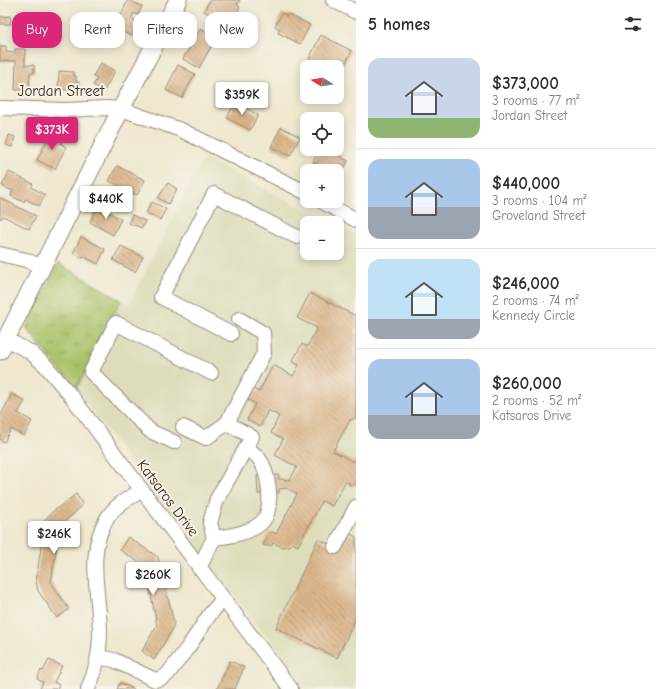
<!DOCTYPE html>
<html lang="en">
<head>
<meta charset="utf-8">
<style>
	body { margin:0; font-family:"Comic Neue",sans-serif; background:#f7f7f7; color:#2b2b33; height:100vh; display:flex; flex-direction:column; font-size:15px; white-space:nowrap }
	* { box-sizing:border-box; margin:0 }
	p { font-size:13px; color:#7c7c81 }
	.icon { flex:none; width:22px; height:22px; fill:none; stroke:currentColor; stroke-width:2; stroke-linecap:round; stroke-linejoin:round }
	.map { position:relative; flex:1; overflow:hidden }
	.sheet { display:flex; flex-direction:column; background:#fff; width:300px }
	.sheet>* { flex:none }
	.banner { position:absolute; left:12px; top:12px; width:284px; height:36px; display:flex; gap:8px }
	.needle { width:26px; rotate:281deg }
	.controls { position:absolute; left:300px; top:60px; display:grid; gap:8px }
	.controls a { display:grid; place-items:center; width:44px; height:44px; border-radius:8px; background:#fff; box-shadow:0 2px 10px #0003; font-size:20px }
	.price { position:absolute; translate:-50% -34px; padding:0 9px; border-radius:4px; background:#fff; color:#222; font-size:13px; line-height:26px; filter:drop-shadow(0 1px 2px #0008) }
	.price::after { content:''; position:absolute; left:50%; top:24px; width:12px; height:9px; margin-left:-6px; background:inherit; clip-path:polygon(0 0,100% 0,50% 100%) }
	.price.selected { background:#db2777; color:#fff }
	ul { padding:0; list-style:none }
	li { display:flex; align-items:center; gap:12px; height:100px; padding:0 12px }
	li+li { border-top:1px solid #e1e1e2 }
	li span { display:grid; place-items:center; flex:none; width:112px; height:80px; border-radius:12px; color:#555 }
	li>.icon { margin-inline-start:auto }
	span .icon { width:48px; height:48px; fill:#fffc; stroke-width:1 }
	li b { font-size:17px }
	h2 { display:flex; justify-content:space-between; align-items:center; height:48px; padding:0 12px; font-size:17px }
	.pill { padding:0 14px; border-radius:12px; background:#fff; box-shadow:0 2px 10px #0003; font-size:14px; line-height:36px }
	.pill.selected { background:#db2777; color:#fff }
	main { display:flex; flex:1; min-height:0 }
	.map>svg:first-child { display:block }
</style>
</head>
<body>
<main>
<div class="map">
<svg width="356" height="689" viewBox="0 0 356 689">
	<defs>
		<pattern id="park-tufts" width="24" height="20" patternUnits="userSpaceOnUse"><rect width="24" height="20" fill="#a8c167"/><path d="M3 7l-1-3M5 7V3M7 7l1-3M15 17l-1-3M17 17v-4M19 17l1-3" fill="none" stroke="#8a9d54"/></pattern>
		<pattern id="building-back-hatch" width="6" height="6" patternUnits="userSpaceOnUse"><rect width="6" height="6" fill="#dcb78d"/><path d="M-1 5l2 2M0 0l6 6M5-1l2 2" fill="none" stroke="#b49573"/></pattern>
	</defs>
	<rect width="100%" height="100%" fill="#f7f3e8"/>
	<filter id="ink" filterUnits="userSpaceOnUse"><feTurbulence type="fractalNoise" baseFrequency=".025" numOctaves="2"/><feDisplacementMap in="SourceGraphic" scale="8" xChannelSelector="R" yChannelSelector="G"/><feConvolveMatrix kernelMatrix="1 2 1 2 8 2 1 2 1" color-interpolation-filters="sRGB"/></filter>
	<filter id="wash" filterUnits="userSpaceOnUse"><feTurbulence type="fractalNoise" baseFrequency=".012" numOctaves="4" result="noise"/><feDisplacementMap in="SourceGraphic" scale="16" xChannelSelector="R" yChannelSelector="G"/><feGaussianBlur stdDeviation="0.9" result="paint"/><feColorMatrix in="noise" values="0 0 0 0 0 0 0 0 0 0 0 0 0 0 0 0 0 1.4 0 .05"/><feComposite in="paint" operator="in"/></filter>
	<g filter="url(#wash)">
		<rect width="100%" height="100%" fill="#eee8cf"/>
		<path fill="#deddbb" d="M204 158 332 223H307V253H337V225L356 235V689H304L283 656 173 522 107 430 76 390 121 300 129 304Z"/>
		<path fill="url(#park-tufts)" stroke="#727642" d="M58 263 121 300 76 390 26 328Z"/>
		<g id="blocks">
			<g fill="url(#building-back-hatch)">
				<path d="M128 0 142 6 138 15 134 13 131 18 138 22 131 36 108 24 113 16 119 19Z"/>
				<path d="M210 0H240L237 5 240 7 228 28 220 24 221 21 204 11Z"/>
				<path d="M282 13 287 16 288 14 310 25 300 44 278 33 280 29 275 26Z"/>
				<path d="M10 16 11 24H0V17Z"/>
				<path d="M200 29 213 36 210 42 213 43 199 68 183 59Z"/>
				<path d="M321 35 352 51 344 66 340 64 338 67H324L309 59Z"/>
				<path d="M0 46H6V52L15 53V49H25V65H34V73H30L29 90H15L16 61H0Z"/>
				<path d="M101 63 115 71 104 91 93 85 97 79 93 76Z"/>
				<path d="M178 65 195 74 182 98 166 90Z"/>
				<path d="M59 71 74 72V76H76V82H79L78 91 58 89Z"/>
				<path d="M235 102 258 115 250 130 227 118Z"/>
				<path d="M281 127 300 137 290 156 271 147Z"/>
				<path d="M53 133 64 139 61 144 66 147 55 169 37 160 48 138 50 139Z"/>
				<path d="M9 135 15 137 12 147 6 145Z"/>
				<path d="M319 149H331L340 154 339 156 348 161 342 172 335 169 334 171H331L313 162Z"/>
				<path d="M117 166 145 180 137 195 109 181Z"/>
				<path d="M9 172 33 184 31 187 45 195 39 206 25 199 24 202 11 196 13 191 2 186Z"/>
				<path d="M168 183 177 189 168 204 158 198Z"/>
				<path d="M0 198 36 216 29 229 3 216 1 219 0 218Z"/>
				<path d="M152 202 166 209 160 220 146 213Z"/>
				<path d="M98 206 121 219 113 235 90 222Z"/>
				<path d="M132 215 145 221 142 228 129 223Z"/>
				<path d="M81 237 105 249 98 264 83 256 82 258 73 253Z"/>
				<path d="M121 246 143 257 135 272 113 260Z"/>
				<path d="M310 293 356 316V418L350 420 333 451 354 462 356 458V485H349L350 483 345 482 332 506 322 501 298 546 292 543 290 546 283 547 273 543 272 545 266 546 263 545 269 533 272 532 276 534 297 494 287 488 279 489V493L258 494 257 476 278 475 279 479 290 480 297 467 275 455 283 439 271 433 279 416 268 410 260 427 247 420 255 404 245 398 250 388 259 392 273 365 293 376 299 365 292 362 302 344 307 347 317 328 297 318Z"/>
				<path d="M12 394 25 401 18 413 32 421 24 436 11 429 4 442 0 439V417Z"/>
				<path d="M76 494 83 505 60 526 51 582 69 609 57 618 38 591 36 581 45 520 51 513Z"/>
				<path d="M349 533 356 537V618L337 658 276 628 318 539 335 547Z"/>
				<path d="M128 537 158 557 174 623 171 632 154 660 142 651 157 625 145 566 120 550Z"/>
				<path d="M49 660 62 666 54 682 59 685 57 689H40L43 682 37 679 41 670 43 671Z"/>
				<path d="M230 661 244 667 235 689H217Z"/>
				<path d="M120 683 134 689H117Z"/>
			</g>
		</g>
	</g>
	<g filter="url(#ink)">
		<use href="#blocks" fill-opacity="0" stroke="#948976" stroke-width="1"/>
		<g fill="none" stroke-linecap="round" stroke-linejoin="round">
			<defs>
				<g id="minor">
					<path d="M333 0 356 12"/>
					<path d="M0 108 66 110 106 108 121 109 181 130 307 193"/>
					<path d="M321 201 356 220"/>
					<path d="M0 254 26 260 42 267"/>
					<path d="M231 334 161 297 214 194 297 237"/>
					<path d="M6 339 30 352 45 365 72 397 291 689"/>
					<path d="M227 423 264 353 263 333 239 319"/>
					<path d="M183 427 206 438 227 423 252 437 217 499 210 523 214 538"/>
					<path d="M174 442 150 431 91 372 116 323 211 373"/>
					<path d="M335 547 356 507"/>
					<path d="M199 568 214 538C228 537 254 532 263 521 274 507 269 471 258 457 255 454 250 451 246 447"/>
					<path d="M98 657 114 660 155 680 162 678 167 675 189 646 210 614 223 599"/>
					<path d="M88 689C96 671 100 652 100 633 100 594 85 552 108 517 115 505 129 498 141 491"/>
				</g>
				<path id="major" d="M0 351 121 109 178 0"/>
			</defs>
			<use href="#minor" stroke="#948976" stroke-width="16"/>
			<use href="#major" stroke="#948976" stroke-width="19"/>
			<use href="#minor" stroke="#fff" stroke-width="14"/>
			<use href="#major" stroke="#fff" stroke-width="17"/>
		</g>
	</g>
	<g text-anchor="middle" stroke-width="4" stroke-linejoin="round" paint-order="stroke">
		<g font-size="15" fill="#3b2a1e" stroke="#f7f3e8">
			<text x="61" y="96">Jordan Street</text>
			<text transform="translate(168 498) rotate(53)" y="5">Katsaros Drive</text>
		</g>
	</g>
</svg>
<div class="controls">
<a><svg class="needle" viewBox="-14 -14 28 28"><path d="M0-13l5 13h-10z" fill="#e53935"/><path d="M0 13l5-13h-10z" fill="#7c7c81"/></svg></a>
<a><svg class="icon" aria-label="locate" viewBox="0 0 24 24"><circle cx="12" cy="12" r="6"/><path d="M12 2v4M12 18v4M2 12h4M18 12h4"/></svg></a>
<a>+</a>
<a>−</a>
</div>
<b class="price" style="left:242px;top:116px">$359K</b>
<b class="price selected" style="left:52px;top:151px">$373K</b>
<b class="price" style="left:106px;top:220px">$440K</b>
<b class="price" style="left:54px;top:555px">$246K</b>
<b class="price" style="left:153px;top:596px">$260K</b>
<div class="banner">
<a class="pill selected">Buy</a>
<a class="pill">Rent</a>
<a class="pill">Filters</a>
<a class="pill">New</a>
</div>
</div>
<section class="sheet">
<h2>5 homes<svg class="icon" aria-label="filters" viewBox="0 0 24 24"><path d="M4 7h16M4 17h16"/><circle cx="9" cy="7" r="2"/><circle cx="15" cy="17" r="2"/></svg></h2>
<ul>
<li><span style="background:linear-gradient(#c9d6e8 75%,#8fb573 0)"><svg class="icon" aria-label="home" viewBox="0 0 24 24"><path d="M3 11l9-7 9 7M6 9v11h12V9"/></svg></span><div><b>$373,000</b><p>3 rooms · 77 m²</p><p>Jordan Street</p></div></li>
<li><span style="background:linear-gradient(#a9c7e8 60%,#9aa5b1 0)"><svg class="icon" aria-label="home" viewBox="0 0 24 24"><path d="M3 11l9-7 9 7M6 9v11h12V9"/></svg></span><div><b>$440,000</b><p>3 rooms · 104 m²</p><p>Groveland Street</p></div></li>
<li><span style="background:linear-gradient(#bfe0f5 75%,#9aa5b1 0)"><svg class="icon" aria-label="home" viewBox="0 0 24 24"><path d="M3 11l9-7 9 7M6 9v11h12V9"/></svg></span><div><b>$246,000</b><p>2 rooms · 74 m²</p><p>Kennedy Circle</p></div></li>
<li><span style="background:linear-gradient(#a9c7e8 70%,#9aa5b1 0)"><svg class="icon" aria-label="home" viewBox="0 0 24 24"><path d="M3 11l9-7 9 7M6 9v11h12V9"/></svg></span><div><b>$260,000</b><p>2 rooms · 52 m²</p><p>Katsaros Drive</p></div></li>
</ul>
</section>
</main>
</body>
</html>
